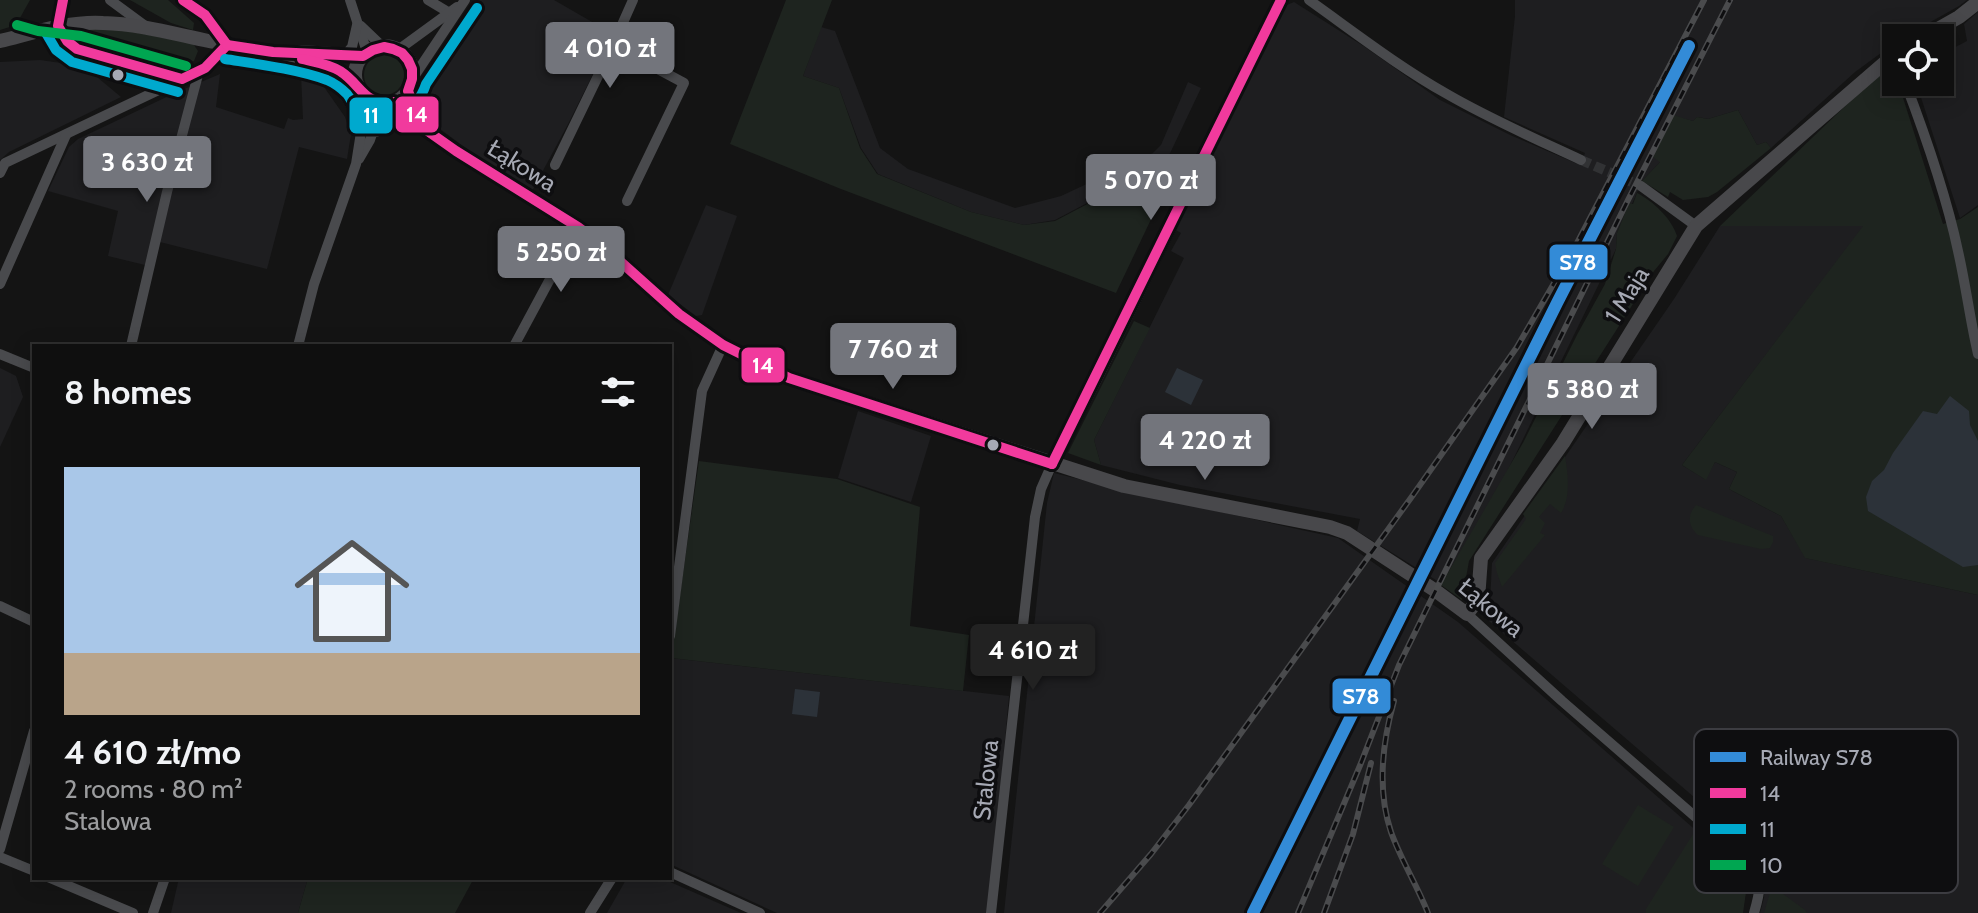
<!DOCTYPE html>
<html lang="en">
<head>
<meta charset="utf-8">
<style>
	body { margin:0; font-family:Cabin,sans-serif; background:#1d1d1d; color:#f1f3f6; height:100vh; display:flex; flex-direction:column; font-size:30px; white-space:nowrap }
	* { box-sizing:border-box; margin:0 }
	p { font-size:26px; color:#9b9c9e }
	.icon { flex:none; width:44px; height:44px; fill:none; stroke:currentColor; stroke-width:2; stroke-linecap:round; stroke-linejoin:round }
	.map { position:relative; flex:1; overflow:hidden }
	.panel { position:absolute; left:32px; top:344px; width:640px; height:536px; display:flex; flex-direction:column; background:#0f0f0f; border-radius:0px; box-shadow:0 4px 20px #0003,0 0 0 2px #2f2f2f }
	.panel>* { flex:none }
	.fabs { position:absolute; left:1882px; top:24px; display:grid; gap:16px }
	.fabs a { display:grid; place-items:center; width:72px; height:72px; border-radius:0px; background:#0f0f0f; box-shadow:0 4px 20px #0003,0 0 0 2px #2f2f2f; font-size:40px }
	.price { position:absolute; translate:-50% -68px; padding:0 18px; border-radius:8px; background:#73757c; color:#fff; font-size:26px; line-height:52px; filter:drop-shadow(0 2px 4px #0008) }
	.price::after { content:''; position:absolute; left:50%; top:48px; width:24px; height:18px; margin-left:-12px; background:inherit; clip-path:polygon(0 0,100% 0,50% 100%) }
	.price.current { background:#222; color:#fff }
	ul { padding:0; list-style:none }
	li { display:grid; align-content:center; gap:16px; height:424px; padding:0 32px }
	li+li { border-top:2px solid #2f2f2f }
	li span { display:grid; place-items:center; height:248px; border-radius:0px; color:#555 }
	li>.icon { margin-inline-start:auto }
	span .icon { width:144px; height:144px; fill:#fffc; stroke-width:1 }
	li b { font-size:34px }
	h2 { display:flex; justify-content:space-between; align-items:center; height:96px; padding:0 32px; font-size:34px }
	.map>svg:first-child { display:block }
</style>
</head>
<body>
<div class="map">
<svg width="1978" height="913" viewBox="0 0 1978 913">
	<rect width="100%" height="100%" fill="#141414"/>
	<g fill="#1e1e20">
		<path d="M476 0H554L613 34 567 126 532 191 472 153 423 116 419 106 417 92 421 82Z"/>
		<path d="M1515 0H1967L1959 6 1902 38H1896V42L1855 72 1771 148 1766 142 1757 145 1738 110 1708 119 1697 117 1693 121 1673 116 1652 156 1661 161 1642 181 1632 204 1629 203 1617 233 1616 249 1502 482 1444 585 1357 531 1360 519 1180 485 1101 465 1094 440 1184 258 1171 251 1181 233 1174 229 1279 15 1287 5 1294 2 1365 47 1440 100 1510 135 1580 165 1585 153 1504 117 1515 16Z"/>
		<path d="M1978 12V205L1960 218 1916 82H1940V55L1967 41 1964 24Z"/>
		<path d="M821 27 835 31 880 148 908 169 1015 208 1061 196 1153 153 1161 145 1188 82 1201 88 1163 168 1157 166 1055 220 1024 225 971 212 878 174 861 148 839 88 803 76Z"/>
		<path d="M40 60 68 64 80 63 121 97 9 152 0 160V62Z"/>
		<path d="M220 74 216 107 284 129 288 118 293 120 303 119 301 74 317 77 345 117 351 134 347 159 299 147 267 269 152 240 145 265 108 256 118 211 48 191 69 147 78 139 175 93Z"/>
		<path d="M706 205 737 216 702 315 696 316 668 295Z"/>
		<path d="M1720 226H1864L1682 465 1705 479 1715 462 1737 472 1729 489 1781 516 1806 558 1978 595V913H1760L1764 898 1765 858 1489 621 1492 563 1674 299Z"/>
		<path d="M0 368 16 376 23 397 0 447Z"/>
		<path d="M858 411 931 436 911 502 838 478Z"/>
		<path d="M1054 473 1140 494 1338 538 1458 622 1724 855 1730 913H1004L1047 503Z"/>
		<path d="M671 658 1009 696 989 913H777L670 864Z"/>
		<path d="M179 878H308L298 913H171Z"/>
		<path d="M627 878H661L741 913H607Z"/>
	</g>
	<g fill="#1e241f">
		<path d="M0 0H30L16 25 0 30Z"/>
		<path d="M130 0H168L194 23 193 30 171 23Z"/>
		<path d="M786 0H832L803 76 839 88 860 148 877 174 971 212 1024 225 1055 221 1158 167 1173 173 1116 293 841 189 730 144Z"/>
		<path d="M95 28 120 30 192 42 198 51 194 61 176 68 76 40 71 31Z"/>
		<circle cx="384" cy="75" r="20"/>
		<path d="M312 67C348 77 363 94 358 132 348 106 333 86 312 67Z"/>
		<path d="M1885 68 1894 70 1896 82H1898L1943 224 1960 219 1978 207V595L1805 558 1781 516 1729 489 1737 472 1715 462 1706 480 1682 465 1863 226H1720Z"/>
		<path d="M1738 110 1757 145 1766 142 1771 148 1717 192 1708 197 1683 200 1670 192 1668 197 1642 181 1660 162 1653 157 1673 115 1693 121 1697 117 1708 119Z"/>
		<path d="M1637 193C1653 201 1672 219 1677 236L1668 254 1654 271 1469 561 1462 600 1441 585 1524 441 1578 333 1605 284 1616 249 1617 233 1629 203 1633 204Z"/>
		<path d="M1134 321 1150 328 1094 440 1101 465 1068 453Z"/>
		<path d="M1565 456C1568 473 1571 498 1561 513L1550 504 1539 517 1545 523 1540 533 1545 535 1502 587 1497 573 1495 563 1526 519 1523 514Z"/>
		<path d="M699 461 837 479 920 507 910 626 969 635 963 691 671 658Z"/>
		<path d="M1696 505 1773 536V542L1770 548 1761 549 1698 535C1688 526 1687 515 1696 505Z"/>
		<path d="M1638 805 1674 827 1638 886 1602 864Z"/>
		<path d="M1695 831 1724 855 1739 863 1748 878 1743 913H1646V909Z"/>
		<path d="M308 878H474L455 913H298Z"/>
		<path d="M1772 886 1805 910 1807 913H1764Z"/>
	</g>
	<g fill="#2c3239">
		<path d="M1177 368 1203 380 1191 405 1165 392Z"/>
		<path d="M1950 396 1969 411 1970 425 1978 441V565L1963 567 1868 511 1866 497 1872 481 1884 470 1893 453 1923 411 1937 414Z"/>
		<path d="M795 689 820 692 817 717 792 714Z"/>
	</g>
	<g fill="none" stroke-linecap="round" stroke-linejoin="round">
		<path stroke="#313234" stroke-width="10" stroke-dasharray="10 5" stroke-linecap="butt" d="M1581 160 1641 186"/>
		<g stroke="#494a4d" stroke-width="10">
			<path d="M110 0 144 25"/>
			<path d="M350 0 367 52"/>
			<path d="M428 0 453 15"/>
			<path d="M1309 0C1354 32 1399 67 1447 94 1490 119 1536 139 1581 160"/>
			<path d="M58 26 63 0"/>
			<path d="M361 26 383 47"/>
			<path d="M613 45 684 83 627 201"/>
			<path d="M398 50 457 7"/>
			<path d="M346 54 352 47 357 25"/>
			<path d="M413 78 465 0"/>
			<path d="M1905 82C1926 137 1946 194 1958 251 1966 286 1970 320 1978 354"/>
			<path d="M376 132 387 120 413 119"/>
			<path d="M359 159 370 140 380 110 387 104"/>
			<path d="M555 165 613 45 633 0"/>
			<path d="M0 173 5 163 205 68 227 45 205 15 183 0"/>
			<path d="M1641 186 1696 226"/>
			<path d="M0 284 66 135"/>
			<path d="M131 346 167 192 199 71"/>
			<path d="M298 346 314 284 356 164 362 126 363 96"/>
			<path d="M514 346 578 227"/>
			<path d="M0 354 34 368"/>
			<path d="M0 606 34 622"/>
			<path d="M1467 614 1562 701 1699 820 1753 861C1764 877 1759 896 1754 913"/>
			<path d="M670 636 702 391 723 345"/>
			<path d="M0 849 34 731"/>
			<path d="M0 857 34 871"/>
			<path d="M670 872 760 913"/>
			<path d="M50 878 133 913"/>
			<path d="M153 913 165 878"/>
			<path d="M590 913 612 878"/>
			<path d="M991 913 1035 517 1041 489 1052 464"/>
		</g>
		<g stroke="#48484b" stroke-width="14">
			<path d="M1922 38 1959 17 1978 2"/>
			<path d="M0 41C33 33 68 21 103 23 146 24 187 38 230 45 263 51 300 54 332 67 341 70 349 78 357 84"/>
			<circle cx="384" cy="75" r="29"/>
			<path d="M301 52 363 56"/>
			<path d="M394 102 422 127 456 151 578 227 603 246 679 314 723 345 789 378 1124 486 1330 527 1347 533 1436 591 1467 614 1478 599 1481 558 1563 443 1696 226 1896 53"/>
			<path d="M1052 464 1097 375 1281 0"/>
		</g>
		<defs>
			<g id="rail">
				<path d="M1394 701C1382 744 1377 790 1391 832 1401 860 1417 885 1428 913"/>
				<path d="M1100 913 1151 854 1189 805 1413 495 1517 347 1575 247 1704 0"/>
				<path d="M1298 913 1361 763 1399 665 1628 200 1730 0"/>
				<path d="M1324 913 1353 834 1371 763"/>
			</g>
		</defs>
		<use href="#rail" stroke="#4a4b4d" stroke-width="6"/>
		<use href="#rail" stroke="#0e0e10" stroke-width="3" stroke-dasharray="9" stroke-linecap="butt"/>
		<defs>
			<g id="bus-1">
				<path d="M63 0 58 26 67 41 77 49 182 79 205 68 227 45"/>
				<path d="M183 0 205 15 227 45"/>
				<path d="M227 45 273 52 363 56 373 50 384 47 393 49 402 53 408 60 412 69V79L408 91 422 127 456 151 578 227 603 246 679 314 723 345 789 378 1052 464"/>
				<path d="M302 59C315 62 328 64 340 71 362 85 363 106 394 102L431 133"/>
				<path d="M1052 464 1281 0"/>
			</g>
			<g id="bus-2">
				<path d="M46 33 56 50 72 62 178 92"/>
				<path d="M225 59C257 64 297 69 327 80 334 83 342 89 347 94 351 99 353 106 358 109 384 129 417 113 426 84L477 8"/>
			</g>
			<path id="bus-3" d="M17 25 38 31 81 36 186 66"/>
		</defs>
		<use href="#bus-1" stroke="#0e0e10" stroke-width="16"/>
		<use href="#bus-2" stroke="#0e0e10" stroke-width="16"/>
		<use href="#bus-3" stroke="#0e0e10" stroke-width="16"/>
		<use href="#bus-1" stroke="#f13a9d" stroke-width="10"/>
		<use href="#bus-2" stroke="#00a9ce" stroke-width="10"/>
		<use href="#bus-3" stroke="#00a651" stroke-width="10"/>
		<defs>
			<path id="rail-1" d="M1253 913 1557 303 1689 46"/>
		</defs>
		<use href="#rail-1" stroke="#0e0e10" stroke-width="18"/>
		<use href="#rail-1" stroke="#338bd7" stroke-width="12"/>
	</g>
	<g fill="#a6a9b4" stroke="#0e0e10" stroke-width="3">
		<circle cx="118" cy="75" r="7"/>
		<circle cx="993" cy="445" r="7"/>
	</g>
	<g text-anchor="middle" stroke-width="7" stroke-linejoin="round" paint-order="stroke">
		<g font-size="24" fill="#a6a9b4" stroke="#0e0e10">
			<text transform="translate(522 166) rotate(32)" y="8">Łąkowa</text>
			<text transform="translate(1627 295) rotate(-58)" y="8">1 Maja</text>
			<text transform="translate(1491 608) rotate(40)" y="8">Łąkowa</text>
			<text transform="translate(986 780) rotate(-84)" y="8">Stalowa</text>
		</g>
	</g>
	<rect x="1694" y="729" width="264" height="164" rx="12" fill="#0e0e10" stroke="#3c3c41" stroke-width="2"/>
	<rect x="1710" y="752" width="36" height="10" fill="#338bd7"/>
	<rect x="1710" y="788" width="36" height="10" fill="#f13a9d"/>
	<rect x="1710" y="824" width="36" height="10" fill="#00a9ce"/>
	<rect x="1710" y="860" width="36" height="10" fill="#00a651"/>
	<g font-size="22" fill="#a6a9b4">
		<text x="1760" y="765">Railway S78</text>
		<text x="1760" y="801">14</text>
		<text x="1760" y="837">11</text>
		<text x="1760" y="873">10</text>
	</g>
	<g stroke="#0e0e10" stroke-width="3">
		<rect x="394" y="95" width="46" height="39" rx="8" fill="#f13a9d"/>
		<rect x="348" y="96" width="46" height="39" rx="8" fill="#00a9ce"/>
		<rect x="1548" y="243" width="61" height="38" rx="8" fill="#338bd7"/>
		<rect x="740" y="346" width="46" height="38" rx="8" fill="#f13a9d"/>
		<rect x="1331" y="677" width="61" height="38" rx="8" fill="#338bd7"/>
	</g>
	<g font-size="22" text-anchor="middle" font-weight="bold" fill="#fff">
		<text x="417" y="122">14</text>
		<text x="371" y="123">11</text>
		<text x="1578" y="270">S78</text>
		<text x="763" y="373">14</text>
		<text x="1361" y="704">S78</text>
	</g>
</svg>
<div class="fabs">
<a><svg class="icon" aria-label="locate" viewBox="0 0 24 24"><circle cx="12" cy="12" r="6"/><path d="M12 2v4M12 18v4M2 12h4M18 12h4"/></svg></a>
</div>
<b class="price" style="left:610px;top:90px">4 010 zł</b>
<b class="price" style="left:147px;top:204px">3 630 zł</b>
<b class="price" style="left:1151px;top:222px">5 070 zł</b>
<b class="price" style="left:561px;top:294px">5 250 zł</b>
<b class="price" style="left:893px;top:391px">7 760 zł</b>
<b class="price" style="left:1592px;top:431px">5 380 zł</b>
<b class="price" style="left:1205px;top:482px">4 220 zł</b>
<b class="price current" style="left:1033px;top:692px">4 610 zł</b>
<section class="panel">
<h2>8 homes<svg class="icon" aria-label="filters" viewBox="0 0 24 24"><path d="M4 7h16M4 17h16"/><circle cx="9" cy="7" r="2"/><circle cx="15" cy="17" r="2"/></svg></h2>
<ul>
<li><span style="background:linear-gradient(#a9c7e8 75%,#b9a48a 0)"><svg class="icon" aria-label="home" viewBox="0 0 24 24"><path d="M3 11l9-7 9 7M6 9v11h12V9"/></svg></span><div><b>4 610 zł/mo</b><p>2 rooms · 80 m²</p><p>Stalowa</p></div></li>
</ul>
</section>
</div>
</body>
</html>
